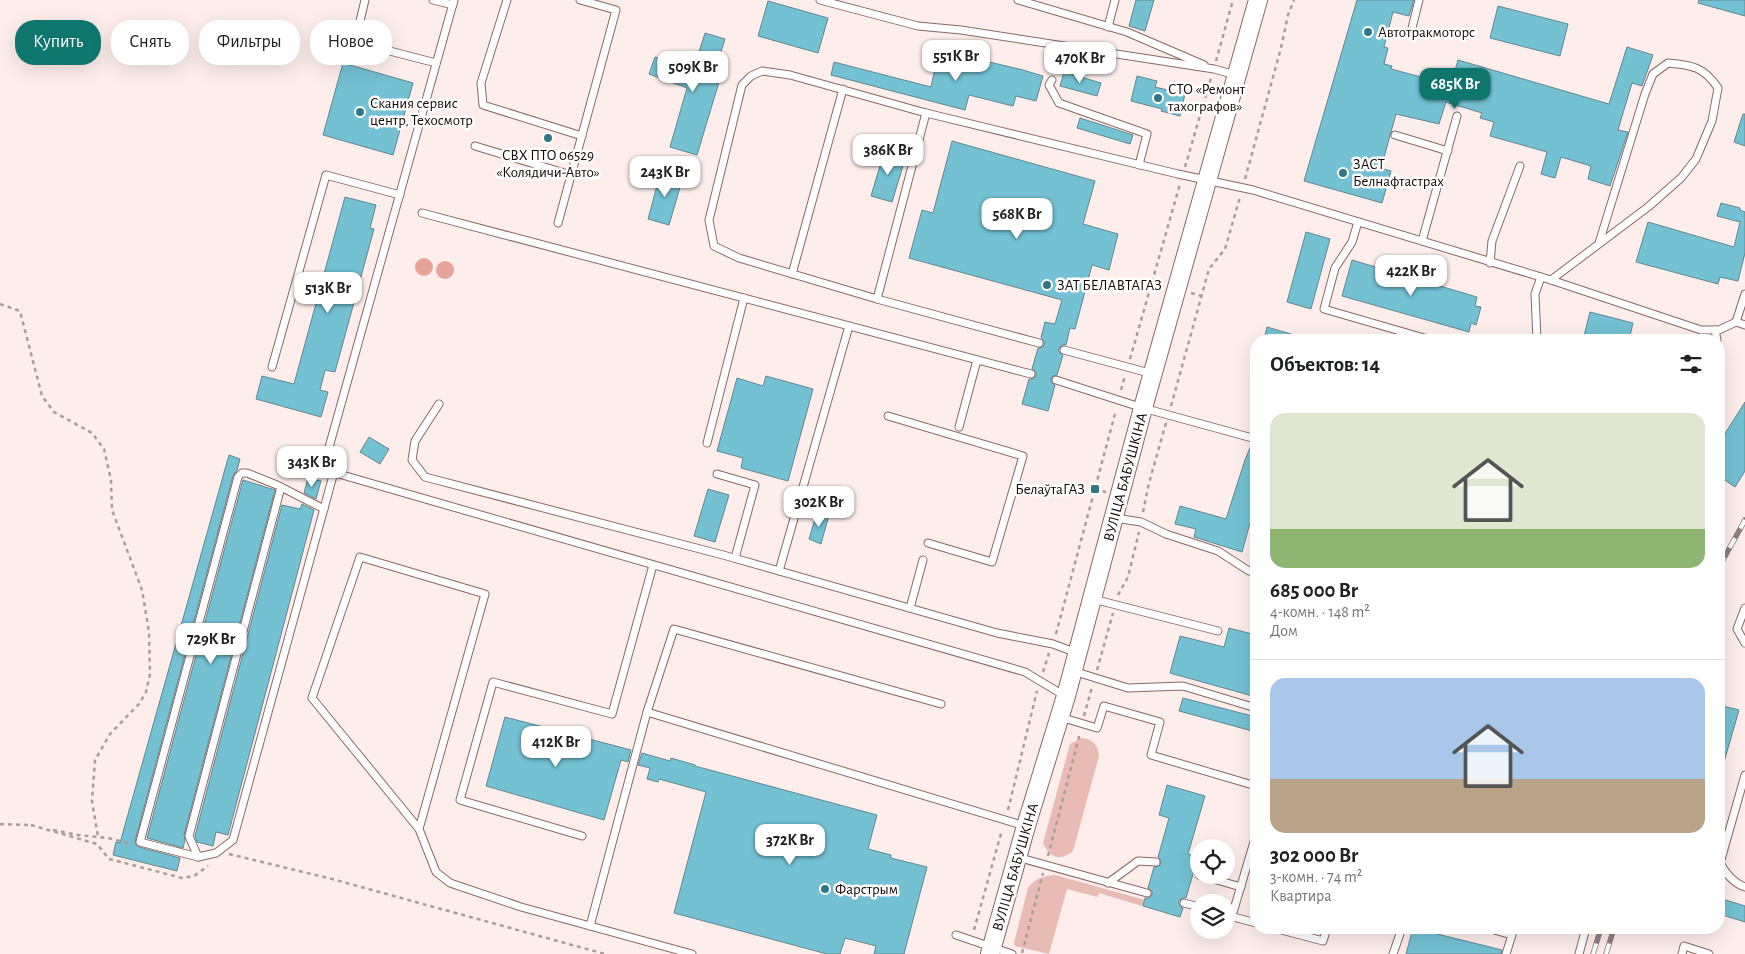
<!DOCTYPE html>
<html lang="ru">
<head>
<meta charset="utf-8">
<style>
	body { margin:0; font-family:"Alegreya Sans",sans-serif; background:#f6f6f6; color:#202124; height:100vh; display:flex; flex-direction:column; font-size:19px; white-space:nowrap }
	* { box-sizing:border-box; margin:0 }
	p { font-size:16px; color:#757577 }
	.icon { flex:none; width:28px; height:28px; fill:none; stroke:currentColor; stroke-width:2; stroke-linecap:round; stroke-linejoin:round }
	.map { position:relative; flex:1; overflow:hidden }
	.panel { position:absolute; left:1250px; top:334px; width:475px; height:600px; display:flex; flex-direction:column; background:#fff; border-radius:20px; box-shadow:0 5px 20px #0002 }
	.panel>* { flex:none }
	.banner { position:absolute; left:15px; top:20px; width:475px; height:45px; display:flex; gap:10px }
	.buttons { position:absolute; left:1190px; top:839px; display:grid; gap:10px }
	.buttons a { display:grid; place-items:center; width:45px; height:45px; border-radius:50%; background:#fff; box-shadow:0 5px 20px #0002; font-size:25px }
	.price { position:absolute; translate:-50% -42px; padding:0 11px; border-radius:10px; background:#fff; color:#222; font-size:16px; line-height:32px; filter:drop-shadow(0 1px 2px #0008) }
	.price::after { content:''; position:absolute; left:50%; top:30px; width:15px; height:11px; margin-left:-8px; background:inherit; clip-path:polygon(0 0,100% 0,50% 100%) }
	.price.active { background:#0f766e; color:#fff }
	ul { padding:0; list-style:none }
	li { display:grid; align-content:center; gap:10px; height:265px; padding:0 20px }
	li+li { border-top:1px solid #e0e0e0 }
	li span { display:grid; place-items:center; height:155px; border-radius:15px; color:#555 }
	li>.icon { margin-inline-start:auto }
	span .icon { width:90px; height:90px; fill:#fffc; stroke-width:1 }
	li b { font-size:21px }
	h2 { display:flex; justify-content:space-between; align-items:center; height:60px; padding:0 20px; font-size:21px }
	.chip { padding:0 18px; border-radius:20px; background:#fff; box-shadow:0 5px 20px #0002; font-size:18px; line-height:45px }
	.chip.active { background:#0f766e; color:#fff }
	.map>svg:first-child { display:block }
</style>
</head>
<body>
<div class="map">
<svg width="1745" height="954" viewBox="0 0 1745 954">
	<rect width="100%" height="100%" fill="#fdedeb"/>
	<g fill="#e8bbb5">
		<path d="M1081 738C1092 739 1098 744 1099 756L1073 851C1060 862 1050 858 1043 843L1070 744Z"/>
		<path d="M1055 875 1145 900 1142 906 1099 893 1098 897 1067 889 1049 954 1015 946 1014 943 1028 888C1035 878 1043 876 1055 875Z"/>
	</g>
	<g fill="#e6a39a">
		<circle cx="424" cy="267" r="9"/>
		<circle cx="445" cy="270" r="9"/>
	</g>
	<g fill="#73c1d3" stroke="#618790">
		<path d="M1136 0H1154L1145 31 1129 26Z"/>
		<path d="M1357 0H1414L1409 16 1393 12 1384 47 1388 48 1384 64 1392 66 1391 69 1451 85 1458 60 1609 104 1627 47 1653 55 1642 86 1632 83 1618 130 1628 132 1610 186 1588 179 1591 166 1561 157 1555 178 1541 174 1547 152 1490 136 1494 122 1480 118 1482 113 1446 102 1439 124 1396 114 1381 168 1391 171 1382 203 1304 181Z"/>
		<path d="M1699 0H1745V16L1698 3Z"/>
		<path d="M768 1 828 18 818 53 758 36Z"/>
		<path d="M1498 6 1568 24 1560 56 1490 38Z"/>
		<path d="M705 33 725 39 712 80 719 82 697 155 670 147 687 88 649 74 655 57 693 71Z"/>
		<path d="M939 50 1023 70 1043 76 1036 101 1016 96 1013 106 969 95 965 110 831 75 834 62 931 87Z"/>
		<path d="M343 63 413 83 393 155 323 135Z"/>
		<path d="M1064 72 1101 83 1097 96 1060 86Z"/>
		<path d="M1137 76 1157 81 1155 87 1185 94 1180 116 1161 111 1162 109 1131 101Z"/>
		<path d="M1743 114H1745V146L1734 142Z"/>
		<path d="M1080 118 1133 135 1130 144 1077 128Z"/>
		<path d="M952 141 1095 181 1083 224 1118 234 1109 270 1092 265 1075 329 1070 328 1066 345H1062L1059 348V352L1063 355 1057 375 1053 376 1051 379 1052 383 1055 385 1048 411 1022 404 1029 379H1033L1036 376V372L1032 369 1038 348H1041L1044 345V341L1041 338 1045 322 1055 324 1062 300 909 258 922 210 933 213Z"/>
		<path d="M885 149 906 156 892 202 871 196Z"/>
		<path d="M661 171 683 177 669 225 648 219Z"/>
		<path d="M345 197 376 205 370 228 374 229 335 372 325 370 320 390 328 392 321 417 256 399 262 376 294 384Z"/>
		<path d="M1721 203 1740 208V210L1745 212V253L1738 281 1720 277 1718 284 1636 262 1648 222 1734 247 1740 222 1717 216Z"/>
		<path d="M1306 232 1330 239 1311 309 1287 302Z"/>
		<path d="M1352 260 1477 297 1475 306 1481 307 1476 325 1471 323 1469 332 1342 296Z"/>
		<path d="M1590 312 1633 323 1629 340H1583Z"/>
		<path d="M1267 327 1301 337V340H1264Z"/>
		<path d="M766 376 813 389 788 481 741 468 743 458 717 451 737 378 763 386Z"/>
		<path d="M1745 402V471L1735 487 1719 476V443Z"/>
		<path d="M369 437 389 449 380 464 360 452Z"/>
		<path d="M1252 443 1256 444V510L1252 524 1250 523 1242 552 1194 537 1196 529 1175 524 1180 506 1226 519 1245 460Z"/>
		<path d="M229 455 240 459 237 470 233 476 135 841 136 845 139 847 180 858 177 871 113 855 116 842 120 843 123 832Z"/>
		<path d="M308 478 321 481 316 499 304 493Z"/>
		<path d="M243 480 275 490 184 835 185 840 183 848 147 838Z"/>
		<path d="M708 489 729 495 715 542 694 536Z"/>
		<path d="M302 504 314 510 228 835 216 832 213 846 197 842 195 836 282 505 300 509Z"/>
		<path d="M817 512 829 515 821 544 809 539Z"/>
		<path d="M1229 628 1256 635 1250 654 1256 656V697L1170 673 1180 636 1224 647Z"/>
		<path d="M1183 698 1256 717V732L1179 711Z"/>
		<path d="M1719 705 1739 710 1722 769H1719Z"/>
		<path d="M505 717 631 750 628 762 621 760 604 820 486 786Z"/>
		<path d="M642 753 670 761 671 758 695 765V766L877 815 868 849 891 855V858L927 867 904 954H874L876 946 845 938 840 954H827L674 913 706 792 659 779 658 782 647 779 650 768 638 765Z"/>
		<path d="M1167 785 1205 796 1188 854 1198 857 1186 898H1182L1179 901V905L1183 908 1180 917 1143 906 1145 898H1149L1152 895V891L1148 888 1154 867 1159 866 1161 863 1160 859 1158 857 1169 818 1159 815Z"/>
		<path d="M1719 898 1745 906V922L1719 914Z"/>
		<path d="M1413 928 1502 950 1501 954H1406Z"/>
	</g>
	<g fill="none" stroke-linecap="round" stroke-linejoin="round">
		<defs>
			<g id="service">
				<path d="M365 0 355 42 436 63"/>
				<path d="M433 0 453 5"/>
				<path d="M507 0 481 83 483 105 582 136"/>
				<path d="M820 0 918 26 961 30 1214 69 1236 75"/>
				<path d="M1018 0 1127 32 1204 65"/>
				<path d="M1108 27 1115 0"/>
				<path d="M1411 32 1419 0"/>
				<path d="M1052 80 1049 85 1059 103 1147 134 1139 165"/>
				<path d="M1395 135 1448 151"/>
				<path d="M475 146 571 175"/>
				<path d="M422 213 1031 374"/>
				<path d="M1358 222 1352 242 1335 268 1324 309 1431 340"/>
				<path d="M558 223 616 10 580 0"/>
				<path d="M1422 241 1457 116"/>
				<path d="M1490 263 1492 241 1520 166"/>
				<path d="M792 274 843 89"/>
				<path d="M1551 280 1648 207 1681 178 1696 159 1712 121 1718 88C1704 67 1692 65 1668 63L1653 74 1645 94 1599 243"/>
				<path d="M877 299 926 113"/>
				<path d="M1736 322 1745 294"/>
				<path d="M1715 330 1717 340"/>
				<path d="M1537 340 1535 294 1541 277"/>
				<path d="M1039 343 877 299 739 258 714 246 709 220 742 85 751 76 762 71 790 75 926 113 1178 174 1253 190 1551 280 1701 330H1719L1736 322 1745 325"/>
				<path d="M1064 350 1153 374"/>
				<path d="M272 367 326 175 400 195"/>
				<path d="M1056 380 1143 408 1256 439"/>
				<path d="M439 404 415 441 412 460 425 477 723 555 997 633 1053 644 1077 653"/>
				<path d="M888 416 1023 456 992 562 928 543"/>
				<path d="M959 427 977 360"/>
				<path d="M707 443 744 298"/>
				<path d="M321 456 326 458 325 470 1025 672 1065 696"/>
				<path d="M326 458 454 0"/>
				<path d="M717 474 755 485 735 558"/>
				<path d="M281 487 189 836 198 857 216 853 233 840 334 472"/>
				<path d="M1115 518 1141 522 1166 534 1218 551 1249 571 1256 573"/>
				<path d="M779 571 849 326"/>
				<path d="M1093 599 1218 631"/>
				<path d="M910 608 923 560"/>
				<path d="M1745 608 1737 629 1745 643"/>
				<path d="M1073 671 1128 688 1183 686 1256 708"/>
				<path d="M647 712 674 629 941 704"/>
				<path d="M1060 717 1097 728 1104 706 1160 722 1151 755 1256 786"/>
				<path d="M1745 775 1720 863C1726 874 1733 883 1745 887"/>
				<path d="M419 829 485 594 360 557 312 698 419 829 436 872 450 883 521 907 692 954"/>
				<path d="M582 836 460 800 493 682 612 714 653 565"/>
				<path d="M198 857 140 842 238 477 242 473H247L277 485 324 509"/>
				<path d="M1017 857 1147 893"/>
				<path d="M1199 875 1241 887"/>
				<path d="M1108 883 1138 861 1156 862"/>
				<path d="M1184 903 1199 907"/>
				<path d="M1226 915 1256 923"/>
				<path d="M1232 916 1256 835"/>
				<path d="M590 926 647 712 1025 826"/>
				<path d="M1274 928 1323 941 1327 928"/>
				<path d="M1487 928 1512 935 1506 954"/>
				<path d="M956 935 1012 954"/>
				<path d="M1393 954 1402 928"/>
				<path d="M1579 954 1586 928"/>
				<path d="M1682 954 1684 946 1709 954"/>
			</g>
			<path id="tertiary" d="M990 954 1026 826 1066 696 1143 408 1258 0"/>
		</defs>
		<use href="#service" stroke="#8a6863" stroke-width="9"/>
		<use href="#tertiary" stroke="#8a6863" stroke-width="20"/>
		<g stroke="#ac9d9b" stroke-width="2.5" stroke-dasharray="4 4" stroke-linecap="butt">
			<path d="M1216 61 1233 0"/>
			<path d="M1185 167 1211 78"/>
			<path d="M1245 179 1281 48 1288 15 1294 0"/>
			<path d="M1191 293 1202 296"/>
			<path d="M0 304 20 311 42 396 54 412 92 433 104 449 111 480 112 510 142 590 149 632 150 674 146 692 139 704 110 734 95 760 92 801 98 837"/>
			<path d="M1130 359 1180 184"/>
			<path d="M1121 390 1125 376"/>
			<path d="M1171 406 1209 269 1225 249 1240 197"/>
			<path d="M1095 489 1106 492"/>
			<path d="M1143 512 1149 483 1166 423"/>
			<path d="M1118 595 1128 577 1139 532"/>
			<path d="M1056 634 1116 410"/>
			<path d="M1097 670 1113 613"/>
			<path d="M1043 672 1049 653"/>
			<path d="M1084 716 1092 687"/>
			<path d="M1008 810 1037 691"/>
			<path d="M0 824 31 825"/>
			<path d="M31 825 97 844 109 859 182 878 194 876 208 866"/>
			<path d="M53 830 78 835 108 838 132 844"/>
			<path d="M229 854 332 879 605 954"/>
			<path d="M1048 856 1080 733"/>
			<path d="M974 930 1002 830"/>
			<path d="M1022 953 1043 873"/>
		</g>
		<use href="#service" stroke="#fff" stroke-width="7"/>
		<use href="#tertiary" stroke="#fff" stroke-width="18"/>
		<defs>
			<g id="rail">
				<path d="M1719 567 1745 520"/>
				<path d="M1593 954 1601 928"/>
				<path d="M1606 954 1614 928"/>
			</g>
		</defs>
		<use href="#rail" stroke="#8d7f7d" stroke-width="5.5"/>
		<use href="#rail" stroke="#fff" stroke-width="4" stroke-dasharray="11" stroke-linecap="butt"/>
	</g>
	<g fill="#327685" stroke="#fff" stroke-width="2">
		<circle cx="1368" cy="32" r="5"/>
		<circle cx="1158" cy="98" r="5"/>
		<circle cx="360" cy="112" r="5"/>
		<circle cx="548" cy="138" r="5"/>
		<circle cx="1343" cy="173" r="5"/>
		<circle cx="1047" cy="285" r="5"/>
		<rect x="1090" y="484" width="10" height="10" rx="2.5"/>
		<circle cx="825" cy="889" r="5"/>
	</g>
	<g text-anchor="middle" stroke-width="5" stroke-linejoin="round" paint-order="stroke">
		<g font-size="15" fill="#140807" stroke="#fff" text-anchor="start">
			<text x="1378" y="37">Автотракмоторс</text>
			<text x="1168" y="94">СТО «Ремонт<tspan x="1168" dy="17">тахографов»</tspan></text>
			<text x="370" y="108">Скания сервис<tspan x="370" dy="17">центр, Техосмотр</tspan></text>
			<text x="548" y="160" text-anchor="middle">СВХ ПТО 06529<tspan x="548" dy="17">«Колядичи-Авто»</tspan></text>
			<text x="1353" y="169">ЗАСТ<tspan x="1353" dy="17">Белнафтастрах</tspan></text>
			<text x="1057" y="290">ЗАТ БЕЛАВТАГАЗ</text>
			<text x="1085" y="494" text-anchor="end">БелаўтаГАЗ</text>
			<text x="835" y="894">Фарстрым</text>
		</g>
		<g font-size="15" fill="#140807" stroke="#fff">
			<text transform="translate(1125 477) rotate(-75)" y="5">ВУЛІЦА БАБУШКІНА</text>
			<text transform="translate(1015 867) rotate(-74)" y="5">ВУЛІЦА БАБУШКІНА</text>
		</g>
	</g>
</svg>
<div class="buttons">
<a><svg class="icon" aria-label="locate" viewBox="0 0 24 24"><circle cx="12" cy="12" r="6"/><path d="M12 2v4M12 18v4M2 12h4M18 12h4"/></svg></a>
<a><svg class="icon" aria-label="layers" viewBox="0 0 24 24"><path d="M12 4l9 5-9 5-9-5zM3 14l9 5 9-5"/></svg></a>
</div>
<b class="price" style="left:956px;top:82px">551K Br</b>
<b class="price" style="left:1080px;top:84px">470K Br</b>
<b class="price" style="left:693px;top:93px">509K Br</b>
<b class="price active" style="left:1455px;top:110px">685K Br</b>
<b class="price" style="left:888px;top:176px">386K Br</b>
<b class="price" style="left:665px;top:198px">243K Br</b>
<b class="price" style="left:1017px;top:240px">568K Br</b>
<b class="price" style="left:1411px;top:297px">422K Br</b>
<b class="price" style="left:328px;top:314px">513K Br</b>
<b class="price" style="left:312px;top:488px">343K Br</b>
<b class="price" style="left:819px;top:528px">302K Br</b>
<b class="price" style="left:211px;top:665px">729K Br</b>
<b class="price" style="left:556px;top:768px">412K Br</b>
<b class="price" style="left:790px;top:866px">372K Br</b>
<div class="banner">
<a class="chip active">Купить</a>
<a class="chip">Снять</a>
<a class="chip">Фильтры</a>
<a class="chip">Новое</a>
</div>
<section class="panel">
<h2>Объектов: 14<svg class="icon" aria-label="filters" viewBox="0 0 24 24"><path d="M4 7h16M4 17h16"/><circle cx="9" cy="7" r="2"/><circle cx="15" cy="17" r="2"/></svg></h2>
<ul>
<li><span style="background:linear-gradient(#dfe7d0 75%,#8fb573 0)"><svg class="icon" aria-label="home" viewBox="0 0 24 24"><path d="M3 11l9-7 9 7M6 9v11h12V9"/></svg></span><div><b>685 000 Br</b><p>4-комн. · 148 m²</p><p>Дом</p></div></li>
<li><span style="background:linear-gradient(#a9c7e8 65%,#b9a48a 0)"><svg class="icon" aria-label="home" viewBox="0 0 24 24"><path d="M3 11l9-7 9 7M6 9v11h12V9"/></svg></span><div><b>302 000 Br</b><p>3-комн. · 74 m²</p><p>Квартира</p></div></li>
</ul>
</section>
</div>
</body>
</html>
